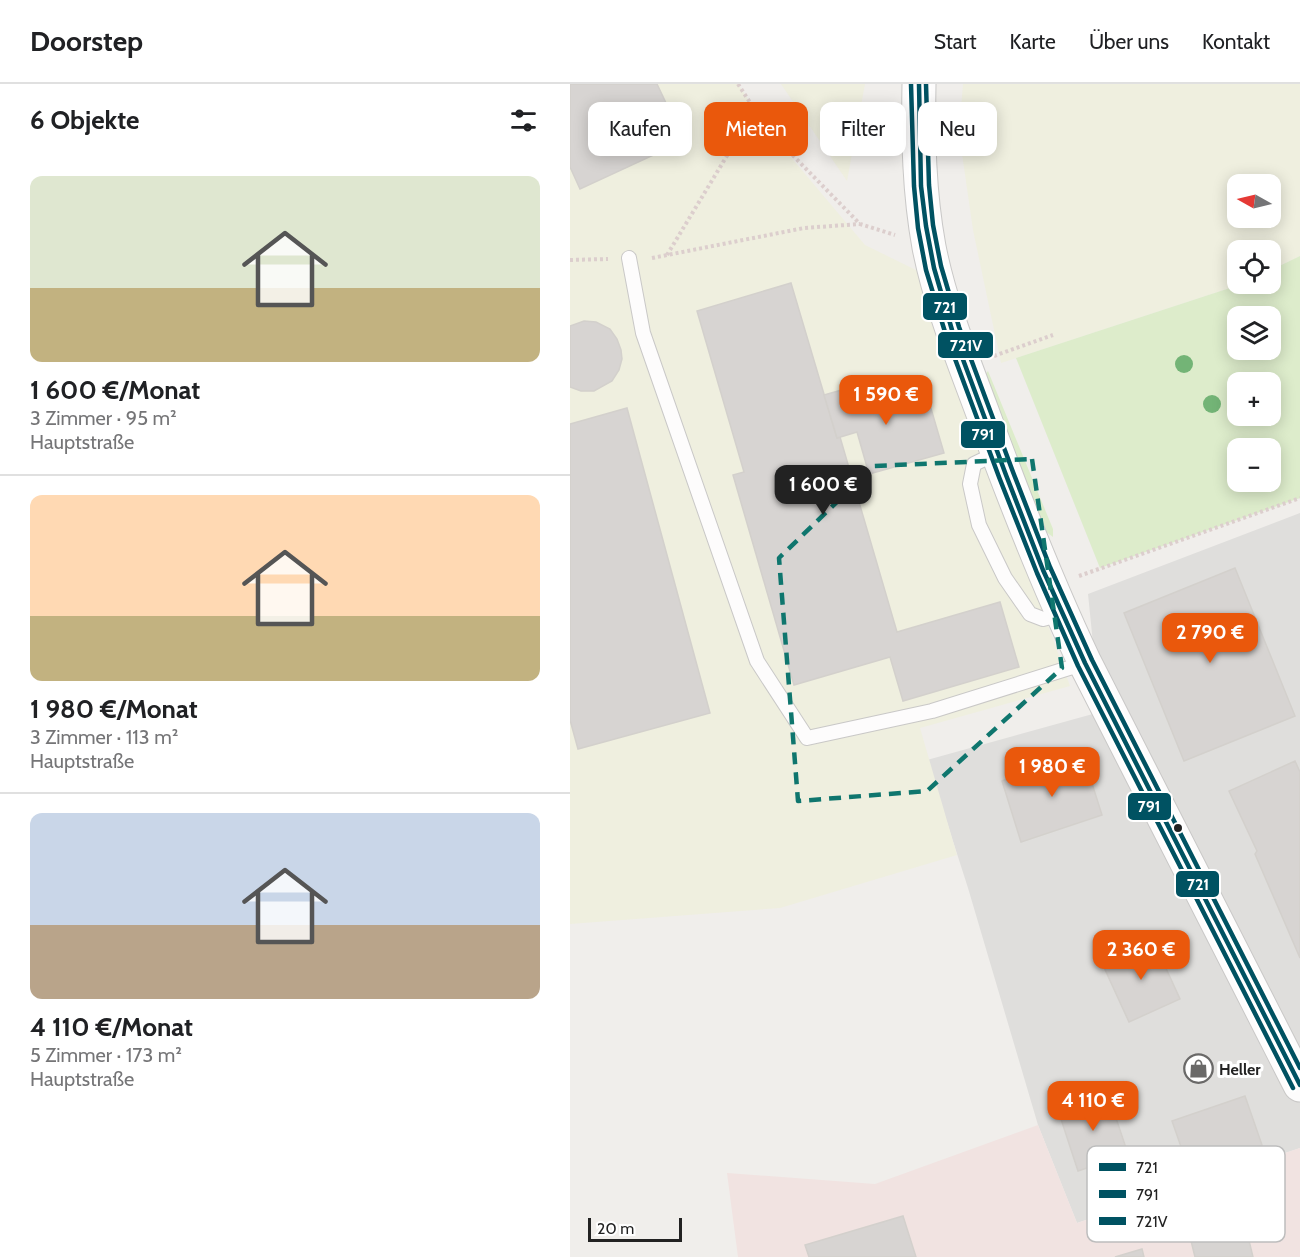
<!DOCTYPE html>
<html lang="de">
<head>
<meta charset="utf-8">
<style>
	body { margin:0; font-family:Cabin,sans-serif; background:#f2f2f2; color:#202124; height:100vh; display:flex; flex-direction:column; font-size:22px; white-space:nowrap }
	* { box-sizing:border-box; margin:0 }
	p { font-size:20px; color:#757577 }
	.icon { flex:none; width:33px; height:33px; fill:none; stroke:currentColor; stroke-width:2; stroke-linecap:round; stroke-linejoin:round }
	.map { position:relative; flex:1; overflow:hidden }
	.side { display:flex; flex-direction:column; background:#fff; width:570px }
	.side>* { flex:none }
	.hud { position:absolute; left:18px; top:18px; width:570px; height:54px; display:flex; gap:12px }
	.needle { width:39px; rotate:278deg }
	.fabs { position:absolute; left:657px; top:90px; display:grid; gap:12px }
	.fabs a { display:grid; place-items:center; width:54px; height:54px; border-radius:12px; background:#fff; box-shadow:0 3px 15px #0003; font-size:30px }
	.scale { position:absolute; left:18px; bottom:15px; width:94px; box-sizing:border-box; padding-left:6px; border:3px solid #222; border-top:0; font-size:16px; line-height:21px; white-space:nowrap; color:#222; -webkit-text-stroke:4px #fff; paint-order:stroke }
	.price { position:absolute; translate:-50% -51px; padding:0 14px; border-radius:12px; background:#ea580c; color:#fff; font-size:20px; line-height:39px; filter:drop-shadow(0 2px 3px #0008) }
	.price::after { content:''; position:absolute; left:50%; top:36px; width:18px; height:14px; margin-left:-9px; background:inherit; clip-path:polygon(0 0,100% 0,50% 100%) }
	.price.current { background:#222; color:#fff }
	ul { padding:0; list-style:none }
	li { display:grid; align-content:center; gap:12px; height:318px; padding:0 30px }
	li+li { border-top:2px solid #e0e0e0 }
	li span { display:grid; place-items:center; height:186px; border-radius:12px; color:#555 }
	li>.icon { margin-inline-start:auto }
	span .icon { width:108px; height:108px; fill:#fffc; stroke-width:1 }
	li b { font-size:26px }
	h2 { display:flex; justify-content:space-between; align-items:center; height:72px; padding:0 30px; font-size:26px }
	.pill { padding:0 21px; border-radius:12px; background:#fff; box-shadow:0 3px 15px #0003; font-size:21px; line-height:54px }
	.pill.current { background:#ea580c; color:#fff }
	header { display:flex; align-items:center; gap:36px; box-sizing:border-box; height:84px; padding:0 30px; background:#fff; border-bottom:2px solid #e0e0e0 }
	header strong { font-size:28px }
	nav { display:flex; gap:33px; margin-inline-start:auto; font-size:21px }
	main { display:flex; flex:1; min-height:0 }
	.map>svg:first-child { display:block }
</style>
</head>
<body>
<header>
<strong>Doorstep</strong>
<nav><a>Start</a><a>Karte</a><a>Über uns</a><a>Kontakt</a></nav>
</header>
<main>
<section class="side">
<h2>6 Objekte<svg class="icon" aria-label="filters" viewBox="0 0 24 24"><path d="M4 7h16M4 17h16"/><circle cx="9" cy="7" r="2"/><circle cx="15" cy="17" r="2"/></svg></h2>
<ul>
<li><span style="background:linear-gradient(#dfe7d0 60%,#c2b280 0)"><svg class="icon" aria-label="home" viewBox="0 0 24 24"><path d="M3 11l9-7 9 7M6 9v11h12V9"/></svg></span><div><b>1 600 €/Monat</b><p>3 Zimmer · 95 m²</p><p>Hauptstraße</p></div></li>
<li><span style="background:linear-gradient(#ffd9b3 65%,#c2b280 0)"><svg class="icon" aria-label="home" viewBox="0 0 24 24"><path d="M3 11l9-7 9 7M6 9v11h12V9"/></svg></span><div><b>1 980 €/Monat</b><p>3 Zimmer · 113 m²</p><p>Hauptstraße</p></div></li>
<li><span style="background:linear-gradient(#c9d6e8 60%,#b9a48a 0)"><svg class="icon" aria-label="home" viewBox="0 0 24 24"><path d="M3 11l9-7 9 7M6 9v11h12V9"/></svg></span><div><b>4 110 €/Monat</b><p>5 Zimmer · 173 m²</p><p>Hauptstraße</p></div></li>
</ul>
</section>
<div class="map">
<svg width="730" height="1173" viewBox="0 0 730 1173">
	<rect width="100%" height="100%" fill="#f0eeeb"/>
	<path fill="#dfdedc" d="M730 429V1064L507 1139 468 1041 398 804 357 676 530 628 518 510Z"/>
	<path fill="#f1e3e1" d="M468 1041 507 1139 730 1064V1173H168L157 1089 305 1100Z"/>
	<g fill="#efefdf" fill-rule="evenodd">
		<path d="M0 0H168L198 46 295 161 350 188 500 602 350 644 387 771 210 824 0 840Z"/>
		<path d="M211 0H295L277 97Z"/>
		<path d="M393 0H730V172L701 186 700 166H668V200H672L431 279 403 146 389 49ZM668 100H700V134H668Z"/>
	</g>
	<g fill="#ddeccb" fill-rule="evenodd">
		<path d="M730 172V414L530 484 446 274 672 200H700L701 186ZM668 232H700V266H668ZM668 298H700V332H668ZM668 364H700V398H668Z"/>
		<path d="M418 287 483 445V453L475 447 414 292Z"/>
	</g>
	<g fill="#d7d4d2" stroke="#d3d0cc" stroke-width="1.5">
		<path d="M0 0H87L114 57 10 105 0 83Z"/>
		<path d="M221 199 267 354 270 353 327 548 430 518 449 583 333 617 320 573 224 601 163 391 174 388 127 227Z"/>
		<path d="M14 237 26 238 40 245 47 255 51 266 52 275 49 286 42 297 24 307H11L0 303V242Z"/>
		<path d="M296 299 302 320 355 304 374 369 299 390 287 348 267 354 254 311Z"/>
		<path d="M57 324 140 629 8 665 0 636V340Z"/>
		<path d="M665 484 725 632 614 677 554 529Z"/>
		<path d="M513 671 532 731 451 758 432 697Z"/>
		<path d="M725 677 730 688V874L685 770 687 767 659 707Z"/>
		<path d="M583 856 610 915 559 938 532 879Z"/>
		<path d="M538 1010 558 1070 508 1087 488 1026Z"/>
		<path d="M675 1012 692 1061 635 1081 632 1071 616 1077 602 1037Z"/>
		<path d="M645 1094 650 1112 667 1107 683 1173H625L608 1104Z"/>
		<path d="M333 1132 346 1173H239L235 1161Z"/>
		<path d="M572 1165 574 1173H545Z"/>
	</g>
	<g fill="none" stroke-linecap="round" stroke-linejoin="round">
		<defs>
			<g id="service">
				<path d="M59 174 73 249 187 577 237 654 362 627 515 579"/>
				<path d="M427 369 404 380 400 400 409 441 435 494 460 530 473 535 492 530"/>
			</g>
			<path id="tertiary" d="M349 0C348 55 349 108 359 163 370 219 392 273 412 327 443 412 476 497 515 579L730 1001"/>
		</defs>
		<use href="#service" stroke="#c9c8c7" stroke-width="16"/>
		<use href="#tertiary" stroke="#c9c8c7" stroke-width="35"/>
		<g stroke="#dccecd" stroke-width="4" stroke-dasharray="3 3" stroke-linecap="butt">
			<path d="M168 0 198 46 290 140 325 151"/>
			<path d="M97 171 184 27"/>
			<path d="M82 174 234 144 290 140"/>
			<path d="M0 176 38 175"/>
			<path d="M424 272 483 251"/>
			<path d="M509 492 730 414"/>
		</g>
		<use href="#service" stroke="#fdfcfc" stroke-width="14"/>
		<use href="#tertiary" stroke="#fdfcfc" stroke-width="33"/>
		<defs>
			<path id="bus-1" d="M349 0 351 102 356 142 364 184 382 246 436 391 473 486 515 579 730 1001"/>
			<path id="bus-2" d="M341 0 344 102 348 144 356 186 375 248 429 393 467 489 508 582 723 1004"/>
			<path id="bus-3" d="M356 0 359 101 363 141 371 182 389 243 443 388 480 483 522 576 730 984"/>
		</defs>
		<use href="#bus-1" stroke="#fff" stroke-width="9"/>
		<use href="#bus-2" stroke="#fff" stroke-width="9"/>
		<use href="#bus-3" stroke="#fff" stroke-width="9"/>
		<use href="#bus-1" stroke="#005262" stroke-width="4.5"/>
		<use href="#bus-2" stroke="#005262" stroke-width="4.5"/>
		<use href="#bus-3" stroke="#005262" stroke-width="4.5"/>
	</g>
	<g fill="#73b476">
		<circle cx="614" cy="280" r="9"/>
		<circle cx="642" cy="320" r="9"/>
	</g>
	<path fill="none" stroke="#0f766e" stroke-width="4.5" stroke-dasharray="12 8" stroke-linejoin="round" d="M462 375 492 584 357 707 228 717 209 474 304 382Z"/>
	<defs>
		<symbol id="shop-ring" viewBox="-11 -11 22 22"><circle r="9.5" fill="#fff" stroke="#6a6968" stroke-width="1.5"/><path d="M-5-2.5h2.3a2.7 3.5 0 0 1 5.4 0H5L5.5 6h-11ZM-1.5-2.5h3a1.5 2.3 0 0 0-3 0Z" fill="#6a6968"/></symbol>
	</defs>
	<g fill-rule="evenodd">
		<use href="#shop-ring" x="612" y="968" width="33" height="33"/>
	</g>
	<circle fill="#222" stroke="#fff" stroke-width="2" cx="608" cy="744" r="5"/>
	<g text-anchor="middle" stroke-width="6" stroke-linejoin="round" paint-order="stroke">
		<g font-size="16" font-weight="bold" fill="#222" stroke="#fff" text-anchor="start">
			<text x="649" y="991">Heller</text>
		</g>
	</g>
	<rect x="517" y="1062" width="198" height="96" rx="9" fill="#fff" stroke="#bdbdbd" stroke-width="1.5"/>
	<rect x="529" y="1079" width="27" height="8" fill="#005262"/>
	<rect x="529" y="1106" width="27" height="8" fill="#005262"/>
	<rect x="529" y="1133" width="27" height="8" fill="#005262"/>
	<g font-size="16" fill="#222">
		<text x="566" y="1089">721</text>
		<text x="566" y="1116">791</text>
		<text x="566" y="1143">721V</text>
	</g>
	<g stroke="#fff" stroke-width="2">
		<rect x="352" y="208" width="46" height="29" rx="6" fill="#005262"/>
		<rect x="367" y="247" width="57" height="28" rx="6" fill="#005262"/>
		<rect x="390" y="336" width="46" height="29" rx="6" fill="#005262"/>
		<rect x="557" y="708" width="45" height="29" rx="6" fill="#005262"/>
		<rect x="605" y="786" width="45" height="28" rx="6" fill="#005262"/>
	</g>
	<g font-size="16" text-anchor="middle" font-weight="bold" fill="#fff">
		<text x="375" y="229">721</text>
		<text x="396" y="267">721V</text>
		<text x="413" y="356">791</text>
		<text x="579" y="728">791</text>
		<text x="628" y="806">721</text>
	</g>
</svg>
<div class="fabs">
<a><svg class="needle" viewBox="-14 -14 28 28"><path d="M0-13l5 13h-10z" fill="#e53935"/><path d="M0 13l5-13h-10z" fill="#757577"/></svg></a>
<a><svg class="icon" aria-label="locate" viewBox="0 0 24 24"><circle cx="12" cy="12" r="6"/><path d="M12 2v4M12 18v4M2 12h4M18 12h4"/></svg></a>
<a><svg class="icon" aria-label="layers" viewBox="0 0 24 24"><path d="M12 4l9 5-9 5-9-5zM3 14l9 5 9-5"/></svg></a>
<a>+</a>
<a>−</a>
</div>
<div class="scale">20 m</div>
<b class="price" style="left:316px;top:342px">1 590 €</b>
<b class="price current" style="left:253px;top:432px">1 600 €</b>
<b class="price" style="left:640px;top:580px">2 790 €</b>
<b class="price" style="left:482px;top:714px">1 980 €</b>
<b class="price" style="left:571px;top:897px">2 360 €</b>
<b class="price" style="left:523px;top:1048px">4 110 €</b>
<div class="hud">
<a class="pill">Kaufen</a>
<a class="pill current">Mieten</a>
<a class="pill">Filter</a>
<a class="pill">Neu</a>
</div>
</div>
</main>
</body>
</html>
